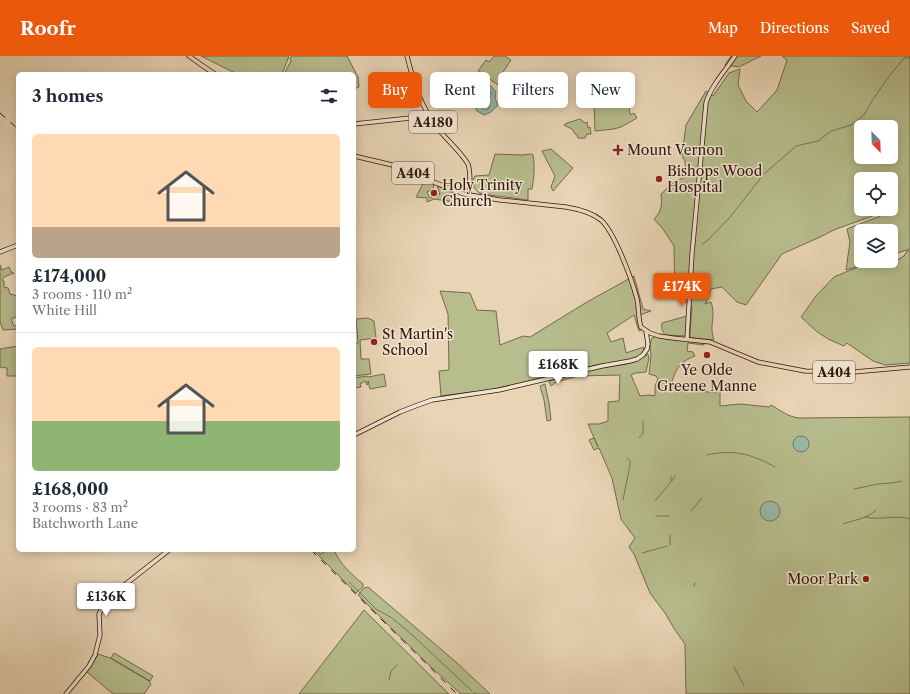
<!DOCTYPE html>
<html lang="en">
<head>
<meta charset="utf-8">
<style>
	body { margin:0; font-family:"Libre Caslon Text",serif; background:#f6f6f7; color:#1f2937; height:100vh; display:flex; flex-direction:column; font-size:15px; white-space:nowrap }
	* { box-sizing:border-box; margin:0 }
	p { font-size:13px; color:#747a83 }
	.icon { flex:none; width:22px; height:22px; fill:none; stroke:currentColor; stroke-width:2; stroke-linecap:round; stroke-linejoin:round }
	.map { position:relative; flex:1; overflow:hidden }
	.side { position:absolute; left:16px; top:16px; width:340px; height:480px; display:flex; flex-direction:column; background:#fff; border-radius:6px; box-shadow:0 2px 10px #0003 }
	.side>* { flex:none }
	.guide { position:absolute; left:368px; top:16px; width:380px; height:36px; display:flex; gap:8px }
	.needle { width:26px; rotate:157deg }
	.controls { position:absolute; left:854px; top:64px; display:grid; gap:8px }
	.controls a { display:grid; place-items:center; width:44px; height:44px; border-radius:6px; background:#fff; box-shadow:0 2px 10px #0003; font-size:20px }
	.price { position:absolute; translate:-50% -34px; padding:0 9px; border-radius:4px; background:#fff; color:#222; font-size:13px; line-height:26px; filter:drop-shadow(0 1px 2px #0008) }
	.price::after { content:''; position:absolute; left:50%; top:24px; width:12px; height:9px; margin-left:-6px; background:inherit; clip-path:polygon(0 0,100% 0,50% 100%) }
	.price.current { background:#ea580c; color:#fff }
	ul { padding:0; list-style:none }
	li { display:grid; align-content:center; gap:8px; height:212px; padding:0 16px }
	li+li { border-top:1px solid #e0e1e3 }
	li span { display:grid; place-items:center; height:124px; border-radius:6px; color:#555 }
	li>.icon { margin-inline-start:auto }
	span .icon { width:72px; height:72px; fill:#fffc; stroke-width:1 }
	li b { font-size:17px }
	h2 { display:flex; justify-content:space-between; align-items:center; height:48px; padding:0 16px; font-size:17px }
	.chip { padding:0 14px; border-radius:6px; background:#fff; box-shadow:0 2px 10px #0003; font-size:14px; line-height:36px }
	.chip.current { background:#ea580c; color:#fff }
	header { display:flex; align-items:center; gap:24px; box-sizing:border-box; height:56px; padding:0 20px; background:#ea580c; color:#fff }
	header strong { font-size:19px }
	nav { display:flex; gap:22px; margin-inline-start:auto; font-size:14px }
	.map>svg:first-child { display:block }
</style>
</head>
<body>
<header>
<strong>Roofr</strong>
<nav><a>Map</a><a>Directions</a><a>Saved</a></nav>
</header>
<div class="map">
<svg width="910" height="638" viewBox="0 0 910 638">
	<rect width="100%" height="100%" fill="#e9d5b6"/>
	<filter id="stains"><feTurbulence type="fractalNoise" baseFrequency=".005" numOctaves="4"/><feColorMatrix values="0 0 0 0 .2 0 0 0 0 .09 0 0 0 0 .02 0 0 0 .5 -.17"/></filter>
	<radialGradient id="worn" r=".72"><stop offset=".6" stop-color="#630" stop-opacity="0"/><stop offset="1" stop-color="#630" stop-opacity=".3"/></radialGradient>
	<g fill="#b7bd8d" stroke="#74694c" fill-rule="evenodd">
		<path d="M201 0H289L282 18H237Z"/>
		<path d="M292 0H347L358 21 359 31 354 33V18H284L291 5 290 2Z"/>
		<path d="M494 0H505L511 4 503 16 508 20 501 31 478 15 486 4 489 6Z"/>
		<path d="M731 0H761L739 11 725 9Z"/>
		<path d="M782 0H910V193L900 196 891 203V175H861V205H887C874 209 860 209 846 214L850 186 847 173 883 159 881 158H878L836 173 820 181 782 198 746 249 737 246 722 231 711 233 708 243 705 248 711 246C712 249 713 253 713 256 713 267 710 273 714 284L694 282 690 281V278L692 250 675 240 674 190 663 173 654 163C662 155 662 149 661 138L674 126 683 122 686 118 685 105 682 100 686 69 706 35 713 40 729 17 740 13 738 29 746 45 757 56 777 34 787 4ZM861 71H891V101H861ZM861 123H891V153H861Z"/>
		<path d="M619 35 630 54 629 55 631 59 634 57 637 62 621 71 614 73 595 75 594 47Z"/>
		<path d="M580 63 585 67 587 66 588 72 590 71 591 78H587L585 82H578L577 79 575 78 572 73 564 69 567 67Z"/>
		<path d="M551 93 573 112 553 135 551 131 555 120 542 95Z"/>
		<path d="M495 98 521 99 531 98 533 99C535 111 534 121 532 133H528V144L482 138C474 135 473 130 473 123L475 120 489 119Z"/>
		<path d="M425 124 434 129 433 133 427 136 430 142 440 138 437 130 456 138 454 146 434 143 427 146V142L416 141Z"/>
		<path d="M907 195H910V307L885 309 873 305 847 287 844 290 828 283 816 275 801 261 816 240 834 221 858 211 889 209 904 200Z"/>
		<path d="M0 209 2 214 9 211 12 217H14L4 221 2 224 4 225V231L8 232 10 238 18 240V260L11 263 14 270 18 269V273L3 274 0 266Z"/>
		<path d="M634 220 643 253 651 255 637 260 641 274 639 275 634 259 607 277 611 286 623 282 626 297 644 291 643 298C630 307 612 306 596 309 558 318 519 328 480 336H471L441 340 439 315 449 314 448 258 440 235 470 237 477 254 496 255 500 289 523 280 530 281 587 246Z"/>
		<path d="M687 260 686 280 665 279C662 275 661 272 662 267Z"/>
		<path d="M368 262 374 265 376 282 360 284 361 303H369L371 318 354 320V288L358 287 356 263Z"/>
		<path d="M655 281 704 286V289L688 287 687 295 693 296 695 300C677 307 676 314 670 331L716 337 720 333V350L740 348 769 351 771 349C780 354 788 361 799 362L910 361V638H686L685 588 675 574 665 557 650 537 634 498 629 491 635 482 621 463 612 422 599 392 594 394 589 384 594 382 598 391 588 368H599L608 365V346L619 345 620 319 578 320 556 326 551 330 549 325 595 313 627 308 637 305 648 298 649 302 646 316 636 317 631 319 640 340 649 339 655 340V330L658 323 656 320 649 318 651 300 650 288 652 282Z"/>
		<path d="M18 290V320H7V312L0 311V293Z"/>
		<path d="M384 318 386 330 370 333 368 325V328L367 329 365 325 360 328 361 331 354 332V322L367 320 368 321Z"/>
		<path d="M545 328 549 347 551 364 547 365 544 344 540 330Z"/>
		<path d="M313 494H317L320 498 328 494H334C340 508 351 518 363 528V531L356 537Z"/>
		<path d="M368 531 456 606 490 638H461L430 610 358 539 364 532Z"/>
		<path d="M364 554 449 638H299Z"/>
		<path d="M114 597 153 620 150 625 111 602Z"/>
		<path d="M98 598 110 602 149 625 151 628 144 638H113L87 616Z"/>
	</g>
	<g fill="#99b9a8" stroke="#6f7769" fill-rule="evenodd">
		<path d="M476 23 483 26V28L490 29 496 36 495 42 498 49 491 56 484 59 477 55 473 47 466 42 465 34 469 25ZM477 31 480 34 483 35 488 33 491 37V40L489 42 490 49 488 53C481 55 480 49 480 44L475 41 472 36 474 32Z"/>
		<circle cx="801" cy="388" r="8"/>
		<circle cx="770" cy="455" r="10"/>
	</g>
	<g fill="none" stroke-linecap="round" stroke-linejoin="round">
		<g stroke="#6f7769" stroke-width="1">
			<path d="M702 188 707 185 731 160 763 119 796 90 818 85 831 75 851 69 864 59 872 45 887 23 904 2H910"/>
			<path d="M639 382 643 377V365"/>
			<path d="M707 399C733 393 752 398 775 411"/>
			<path d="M672 425 675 420"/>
			<path d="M854 433 878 428 891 427 902 425"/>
			<path d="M623 444 630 409V405L627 402"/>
			<path d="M655 445 671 426V420"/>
			<path d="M691 455 702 442"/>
			<path d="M656 460H669"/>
			<path d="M865 461C880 465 895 458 910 463"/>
			<path d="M843 468C853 464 868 463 876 454"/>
			<path d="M670 479V489"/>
			<path d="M642 497 667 490"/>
			<path d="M349 526 376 553 392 562 411 578 472 635"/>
			<path d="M694 530 695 527"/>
			<path d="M734 611 744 630"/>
			<path d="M389 624 391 615 397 609"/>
			<path d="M474 637 476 638"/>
		</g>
		<defs>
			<g id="secondary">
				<path d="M354 68 429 60"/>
				<path d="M0 196 18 189"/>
				<path d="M687 283 692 198 706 47C711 30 725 15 735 0"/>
				<path d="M354 379 400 356 418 349 432 344 499 334 602 310 630 305 637 303 643 299 647 293 648 288 646 275"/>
				<path d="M66 638 89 610 95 599 100 579 99 558 103 550 122 531 169 494"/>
			</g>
			<g id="primary">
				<path d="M189 0 203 10 215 18"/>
				<path d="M407 0C414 28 420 49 438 73 448 85 460 95 468 108 471 117 470 129 469 139"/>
				<path d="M354 100 401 111 431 125 464 138 500 144 566 151C578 153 591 156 601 164 615 177 632 224 637 243 639 252 638 262 641 271L650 277 659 280 673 282 710 286 758 306 805 315 854 316 910 311"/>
			</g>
		</defs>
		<use href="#secondary" stroke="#30150a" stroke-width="5"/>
		<use href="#primary" stroke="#30150a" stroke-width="5"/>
		<use href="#secondary" stroke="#f1e4d0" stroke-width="3.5"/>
		<use href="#primary" stroke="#e9d5b6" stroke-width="3.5"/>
		<g stroke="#30150a" stroke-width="1" stroke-dasharray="7 7" stroke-linecap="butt">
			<path d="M0 57 18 73"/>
			<path d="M311 494 457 638"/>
		</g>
	</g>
	<g fill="#8f2418" stroke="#f1e4d0" stroke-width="1.5">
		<path d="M616 88h4v4h4v4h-4v4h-4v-4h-4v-4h4z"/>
		<circle cx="659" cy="123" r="4"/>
		<circle cx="434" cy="137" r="4"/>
		<circle cx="374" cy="286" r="4"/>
		<circle cx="707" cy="299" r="4"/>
		<circle cx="866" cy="523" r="4"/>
	</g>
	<g text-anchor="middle" stroke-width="3" stroke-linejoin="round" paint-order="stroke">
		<g fill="#f1e4d0" stroke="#6a5345" stroke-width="1">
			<rect x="409" y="55" width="48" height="22" rx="3"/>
			<rect x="392" y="106" width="42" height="22" rx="3"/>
			<rect x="813" y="305" width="42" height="22" rx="3"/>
		</g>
		<g font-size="13" font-weight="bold" fill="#30150a">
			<text x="433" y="71">A4180</text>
			<text x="413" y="122">A404</text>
			<text x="834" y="321">A404</text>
		</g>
		<g font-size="14" fill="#30150a" stroke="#f1e4d0" text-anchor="start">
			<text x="627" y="99">Mount Vernon</text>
			<text x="667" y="120">Bishops Wood<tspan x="667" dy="16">Hospital</tspan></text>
			<text x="442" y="134">Holy Trinity<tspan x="442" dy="16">Church</tspan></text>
			<text x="382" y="283">St Martin's<tspan x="382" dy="16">School</tspan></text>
			<text x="707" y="319" text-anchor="middle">Ye Olde<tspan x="707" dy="16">Greene Manne</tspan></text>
			<text x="858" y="528" text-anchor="end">Moor Park</text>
		</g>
	</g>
	<rect width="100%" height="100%" filter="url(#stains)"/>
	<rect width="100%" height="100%" fill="url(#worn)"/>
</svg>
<div class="controls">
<a><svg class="needle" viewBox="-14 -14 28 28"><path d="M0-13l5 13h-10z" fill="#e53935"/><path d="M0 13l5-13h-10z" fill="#747a83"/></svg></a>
<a><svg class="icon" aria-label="locate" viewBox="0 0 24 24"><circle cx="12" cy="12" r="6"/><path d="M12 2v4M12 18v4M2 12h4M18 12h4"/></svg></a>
<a><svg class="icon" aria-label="layers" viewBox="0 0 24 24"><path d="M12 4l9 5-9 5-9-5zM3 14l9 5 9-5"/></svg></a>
</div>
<b class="price current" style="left:682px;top:251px">£174K</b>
<b class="price" style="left:558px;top:329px">£168K</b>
<b class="price" style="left:106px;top:561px">£136K</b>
<div class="guide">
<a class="chip current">Buy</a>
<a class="chip">Rent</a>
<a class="chip">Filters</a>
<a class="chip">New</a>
</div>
<section class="side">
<h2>3 homes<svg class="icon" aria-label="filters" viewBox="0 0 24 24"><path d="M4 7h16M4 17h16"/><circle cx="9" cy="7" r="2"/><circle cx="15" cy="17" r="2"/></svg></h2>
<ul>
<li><span style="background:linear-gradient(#ffd9b3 75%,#b9a48a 0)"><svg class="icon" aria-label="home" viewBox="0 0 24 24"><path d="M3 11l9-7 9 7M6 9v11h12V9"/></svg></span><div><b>£174,000</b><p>3 rooms · 110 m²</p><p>White Hill</p></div></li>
<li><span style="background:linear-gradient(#ffd9b3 60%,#8fb573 0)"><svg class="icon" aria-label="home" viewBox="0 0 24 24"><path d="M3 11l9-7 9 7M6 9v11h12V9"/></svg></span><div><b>£168,000</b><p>3 rooms · 83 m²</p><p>Batchworth Lane</p></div></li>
</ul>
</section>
</div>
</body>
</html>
